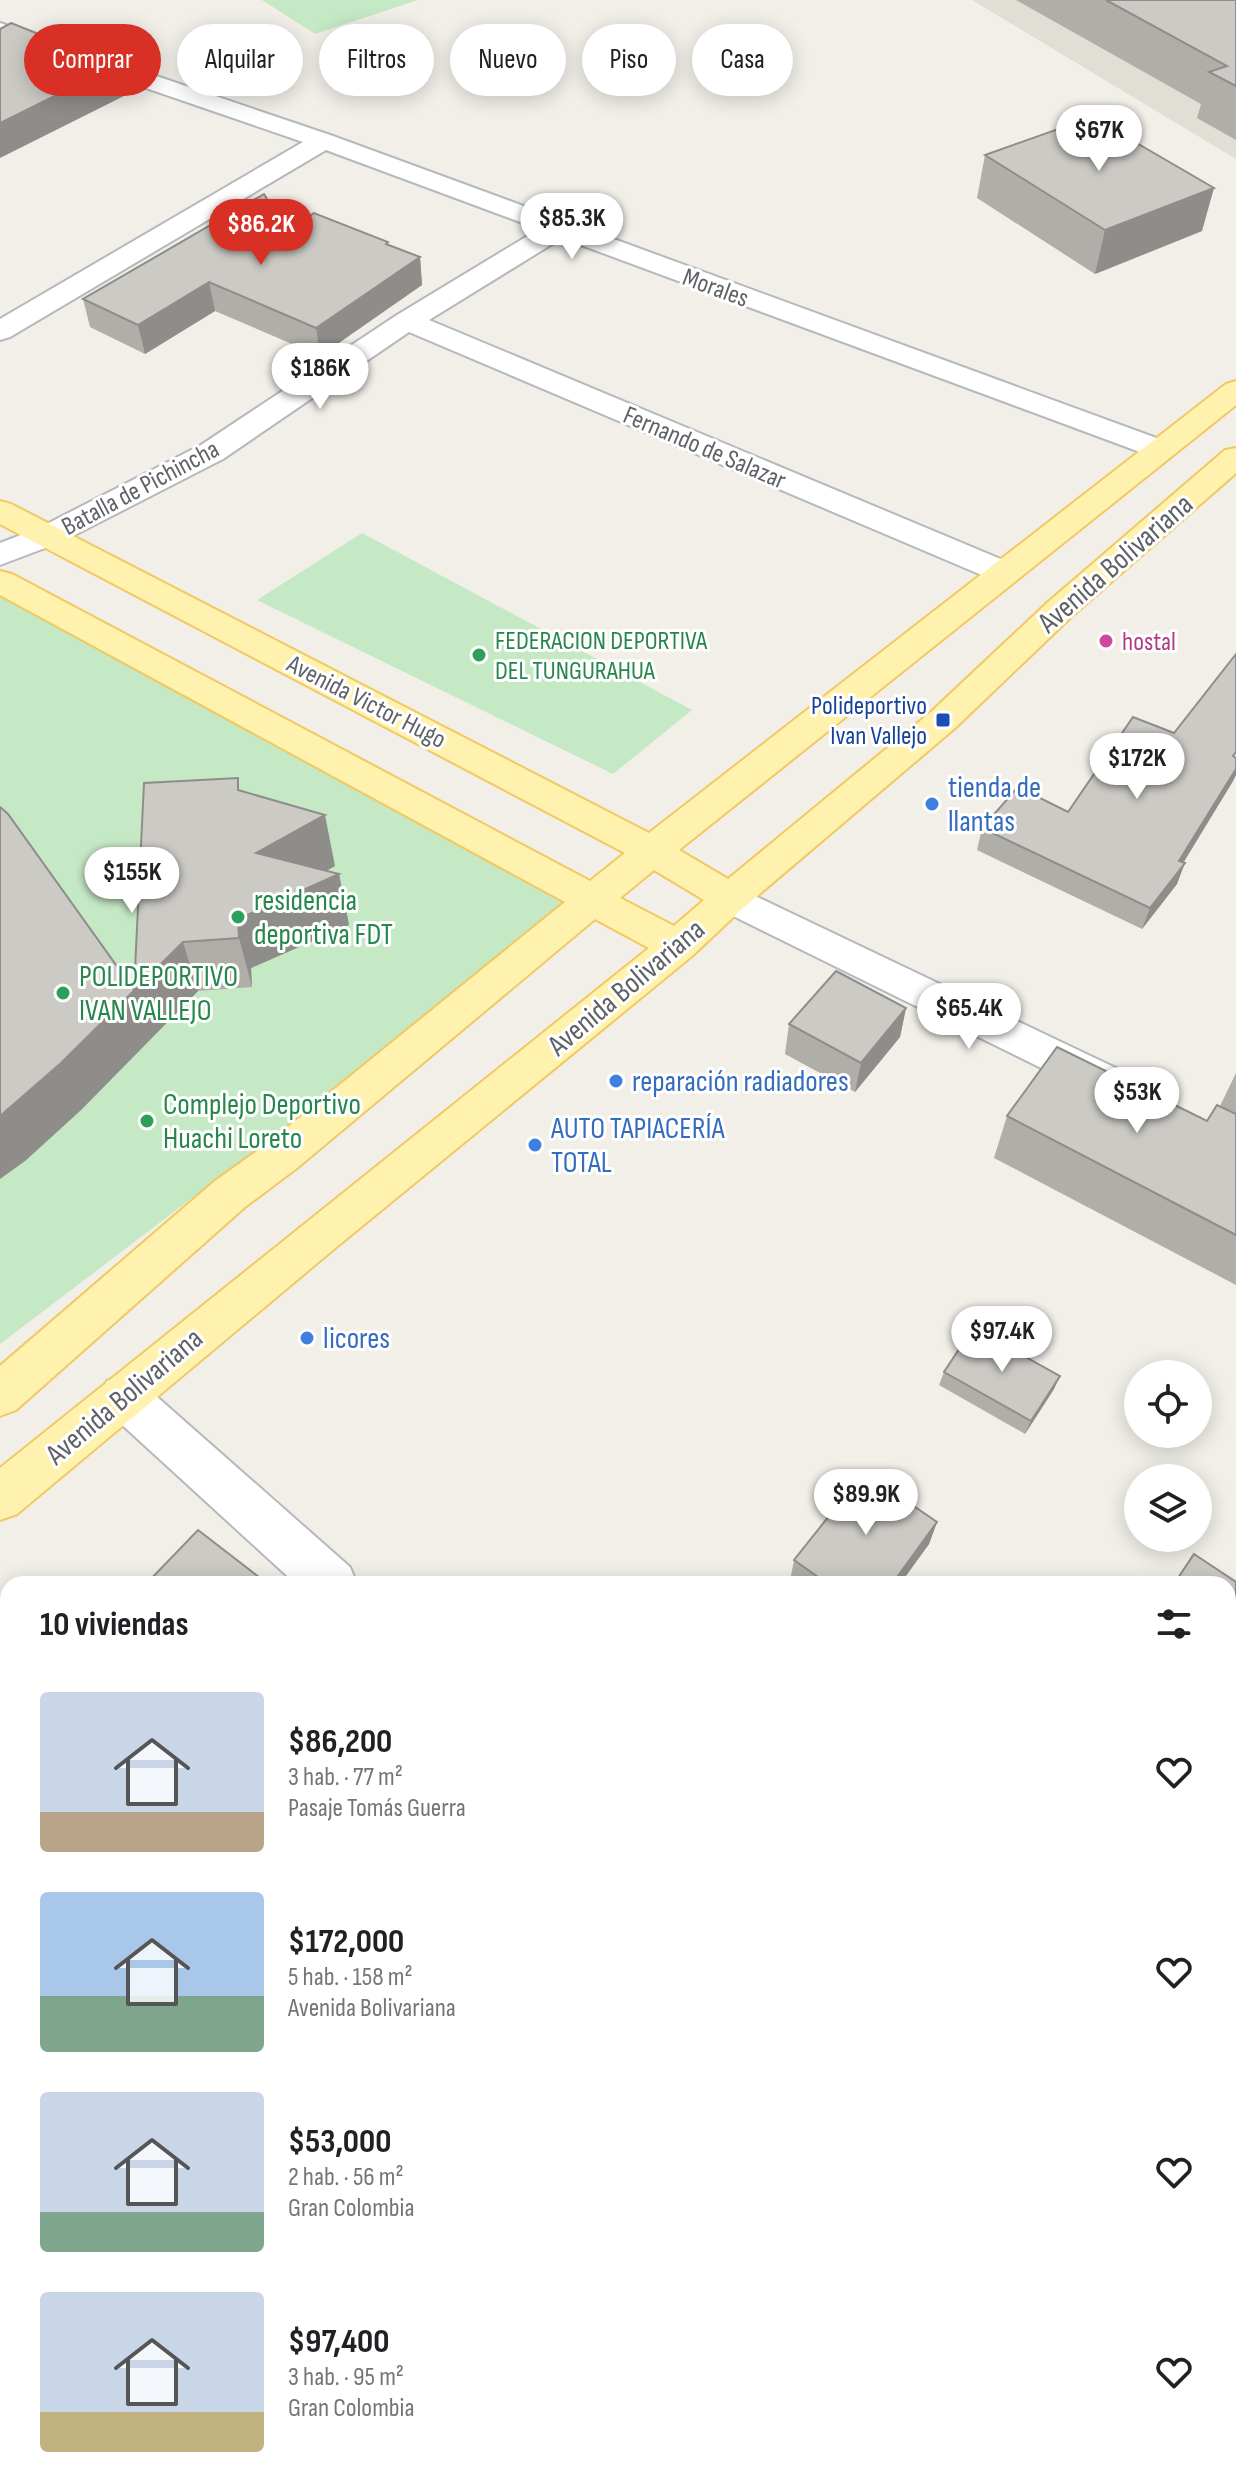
<!DOCTYPE html>
<html lang="es">
<head>
<meta charset="utf-8">
<style>
	body { margin:0; font-family:"Sofia Sans Condensed",sans-serif; background:#f6f6f6; color:#202124; height:100vh; display:flex; flex-direction:column; font-size:30px; white-space:nowrap }
	* { box-sizing:border-box; margin:0 }
	p { font-size:26px; color:#757577 }
	.icon { flex:none; width:44px; height:44px; fill:none; stroke:currentColor; stroke-width:2; stroke-linecap:round; stroke-linejoin:round }
	.map { position:relative; flex:1; overflow:hidden }
	.drawer { position:absolute; left:0px; top:1576px; width:1236px; height:912px; display:flex; flex-direction:column; background:#fff; border-radius:24px 24px 0 0; box-shadow:0 4px 20px #0003 }
	.drawer>* { flex:none }
	.guide { position:absolute; left:24px; top:24px; width:800px; height:72px; display:flex; gap:16px }
	.controls { position:absolute; left:1124px; top:1360px; display:grid; gap:16px }
	.controls a { display:grid; place-items:center; width:88px; height:88px; border-radius:50%; background:#fff; box-shadow:0 4px 20px #0003; font-size:40px }
	.price { position:absolute; translate:-50% -68px; padding:0 18px; border-radius:28px; background:#fff; color:#222; font-size:26px; line-height:52px; filter:drop-shadow(0 2px 4px #0008) }
	.price::after { content:''; position:absolute; left:50%; top:48px; width:24px; height:18px; margin-left:-12px; background:inherit; clip-path:polygon(0 0,100% 0,50% 100%) }
	.price.on { background:#d93025; color:#fff }
	ul { padding:0; list-style:none }
	li { display:flex; align-items:center; gap:24px; height:200px; padding:0 40px }
	li span { display:grid; place-items:center; flex:none; width:224px; height:160px; border-radius:8px; color:#555 }
	li>.icon { margin-inline-start:auto }
	span .icon { width:96px; height:96px; fill:#fffc; stroke-width:1 }
	li b { font-size:34px }
	h2 { display:flex; justify-content:space-between; align-items:center; height:96px; padding:0 40px; font-size:34px }
	.pill { padding:0 28px; border-radius:36px; background:#fff; box-shadow:0 4px 20px #0003; font-size:28px; line-height:72px }
	.pill.on { background:#d93025; color:#fff }
	.map>svg:first-child { display:block }
</style>
</head>
<body>
<div class="map">
<svg width="1236" height="2488" viewBox="0 0 1236 2488">
	<rect width="100%" height="100%" fill="#f1efe8"/>
	<path fill="#e1ded6" d="M972 0H1236V159Z"/>
	<g fill="#c5e8c5">
		<path d="M262 0H418L315 34Z"/>
		<path d="M362 533 692 710 613 774 257 600Z"/>
		<path d="M0 581 587 898 0 1344Z"/>
	</g>
	<g fill="none" stroke-linecap="round" stroke-linejoin="round">
		<defs>
			<g id="minor">
				<path d="M0 23 333 136 1170 443 1174 449 1170 455 1159 458 1148 455 562 238 429 320 1015 565 1019 572 1015 579 1003 582 991 579 409 332 223 459 61 542 0 565V543L39 528 201 445 397 315 539 229 326 150 10 337 0 340V319L303 142 0 38Z"/>
				<path d="M730 884 1120 1070 1126 1081 1120 1092 1105 1097 1090 1092 717 908 711 898 717 888Z"/>
				<path d="M123 1375 139 1381 350 1567 357 1584H296L107 1411 100 1396 107 1381Z"/>
				<path d="M0 1628 8 1632V1685L0 1682Z"/>
				<path d="M1236 1788V1850L1228 1853V1792Z"/>
				<path d="M0 2036 8 2039V2102L0 2099Z"/>
				<path d="M8 2400V2472L0 2475V2403Z"/>
				<path d="M428 2480H498L501 2488H431Z"/>
				<path d="M715 2480H782L779 2488H712Z"/>
			</g>
			<path id="major" d="M1236 381V405L679 850 728 879 931 712 1047 603 1225 450 1236 448V473L1071 617 955 728 743 908 692 956 334 1249 17 1514 0 1520V1468L649 948 595 919 297 1168 245 1207 16 1410 0 1416V1366L215 1181 267 1144 565 902 0 595V571L12 574 590 881 625 853 0 524V501L11 504 649 833 1226 384ZM654 870 704 900 674 926 620 898Z"/>
		</defs>
		<use href="#minor" stroke="#b5b8bc" stroke-width="4"/>
		<use href="#major" stroke="#f2c960" stroke-width="4"/>
		<use href="#minor" fill="#fff" fill-rule="evenodd"/>
		<use href="#major" fill="#fff2af" fill-rule="evenodd"/>
	</g>
	<g fill="#afaea9">
		<path d="M1016 0H1236V140L1197 118 1201 104Z"/>
		<path d="M985 155 1202 231 1095 274 977 198Z"/>
		<path d="M286 231 388 242V245L420 257 422 285 320 356 215 311 145 354 90 327 83 299Z"/>
		<path d="M1233 781 1183 863 1177 884 1142 929 977 850 982 828Z"/>
		<path d="M241 790 335 866 326 871 339 874 349 925 251 968 252 987 198 991 81 1110 25 1161 134 990Z"/>
		<path d="M906 1008 900 1037 855 1092 785 1054 789 1024Z"/>
		<path d="M1236 1073V1285L994 1158 1007 1116 1207 1121 1220 1106Z"/>
		<path d="M944 1372 1054 1389 1025 1434 939 1385Z"/>
		<path d="M937 1522 929 1544 900 1584H794L790 1581 794 1560Z"/>
		<path d="M1228 2036 1236 2045V2427L1228 2419Z"/>
		<path d="M924 2480H1168L1176 2488H920Z"/>
	</g>
	<g fill="#8f8d8a">
		<path d="M117 65 124 96 0 158V123Z"/>
		<path d="M1214 188 1202 231 1095 274 1105 230Z"/>
		<path d="M420 257 422 285 320 356 316 328Z"/>
		<path d="M209 282 215 311 145 354 138 325Z"/>
		<path d="M1236 769V775L1233 781 1174 878 1185 863 1177 884 1142 929 1150 908Z"/>
		<path d="M325 815 335 866 268 903 256 853Z"/>
		<path d="M339 874 349 925 251 968 252 987 239 938 238 919Z"/>
		<path d="M183 942 198 991 81 1110 25 1161 0 1179V1116Z"/>
		<path d="M906 1008 900 1037 855 1092 861 1063Z"/>
		<path d="M1060 1376 1054 1389 1025 1434 1031 1421Z"/>
		<path d="M937 1522 929 1544 900 1584H892Z"/>
	</g>
	<g fill="#cccac5" stroke="#8f8d8a" stroke-width="2">
		<path d="M1106 0H1236V86L1209 72 1227 66Z"/>
		<path d="M11 23 117 65 0 123V29Z"/>
		<path d="M1092 117 1214 188 1105 230 985 155Z"/>
		<path d="M264 194 286 231 314 213 388 242 386 244 420 257 316 328 209 282 138 325 83 299Z"/>
		<path d="M1236 654V752L1233 756 1236 758V769L1179 861 1185 863 1150 908 982 828 1018 787 1068 812 1133 717 1174 733Z"/>
		<path d="M238 778V790L325 815 256 853 339 874 238 919 239 938 183 942 61 1063 0 1116V807L8 814 134 990 144 783Z"/>
		<path d="M836 971 906 1008 861 1063 789 1024Z"/>
		<path d="M1057 1047 1207 1121 1217 1105 1236 1114V1235L1007 1116Z"/>
		<path d="M973 1328 1060 1376 1031 1421 944 1372Z"/>
		<path d="M864 1472 937 1522 892 1584H828L794 1560Z"/>
		<path d="M198 1530 268 1584H146Z"/>
		<path d="M1194 1554 1236 1582V1640L1228 1653V1584H1174Z"/>
		<path d="M0 1795 8 1802V1922L3 1928 0 1925Z"/>
		<path d="M1228 2036 1236 2045V2399L1228 2391Z"/>
		<path d="M942 2480H1168L1176 2488H939Z"/>
	</g>
	<circle fill="#d1479c" stroke="#fff" stroke-width="3" cx="1106" cy="641" r="8"/>
	<g fill="#2e9e5b" stroke="#fff" stroke-width="3">
		<circle cx="479" cy="655" r="8"/>
		<circle cx="238" cy="917" r="8"/>
		<circle cx="63" cy="993" r="8"/>
		<circle cx="147" cy="1121" r="8"/>
	</g>
	<rect fill="#1a4fb4" stroke="#fff" stroke-width="3" x="935" y="712" width="16" height="16" rx="4"/>
	<g fill="#3f7fe0" stroke="#fff" stroke-width="3">
		<circle cx="932" cy="804" r="8"/>
		<circle cx="616" cy="1081" r="8"/>
		<circle cx="535" cy="1145" r="8"/>
		<circle cx="307" cy="1338" r="8"/>
	</g>
	<g text-anchor="middle" stroke-width="6" stroke-linejoin="round" paint-order="stroke">
		<g font-size="26" fill="#5f6368" stroke="#fff">
			<text transform="translate(716 287) rotate(20)" y="9">Morales</text>
			<text transform="translate(705 447) rotate(23)" y="9">Fernando de Salazar</text>
			<text transform="translate(140 487) rotate(-28)" y="9">Batalla de Pichincha</text>
			<text transform="translate(367 701) rotate(27)" y="9">Avenida Victor Hugo</text>
		</g>
		<g font-size="26" fill="#27864d" stroke="#fff" text-anchor="start">
			<text x="495" y="649">FEDERACION DEPORTIVA<tspan x="495" dy="30">DEL TUNGURAHUA</tspan></text>
		</g>
		<g font-size="26" fill="#b23c85" stroke="#fff" text-anchor="start">
			<text x="1122" y="650">hostal</text>
		</g>
		<g font-size="26" fill="#164399" stroke="#fff" text-anchor="end">
			<text x="927" y="714">Polideportivo<tspan x="927" dy="30">Ivan Vallejo</tspan></text>
		</g>
		<g font-size="30" fill="#5f6368" stroke="#fff">
			<text transform="translate(1115 563) rotate(-41)" y="10">Avenida Bolivariana</text>
			<text transform="translate(626 987) rotate(-40)" y="10">Avenida Bolivariana</text>
			<text transform="translate(124 1396) rotate(-40)" y="10">Avenida Bolivariana</text>
		</g>
		<g font-size="30" fill="#366cbe" stroke="#fff" text-anchor="start">
			<text x="948" y="797">tienda de<tspan x="948" dy="34">llantas</tspan></text>
			<text x="632" y="1091">reparación radiadores</text>
			<text x="551" y="1138">AUTO TAPIACERÍA<tspan x="551" dy="34">TOTAL</tspan></text>
			<text x="323" y="1348">licores</text>
		</g>
		<g font-size="30" fill="#27864d" stroke="#fff" text-anchor="start">
			<text x="254" y="910">residencia<tspan x="254" dy="34">deportiva FDT</tspan></text>
			<text x="79" y="986">POLIDEPORTIVO<tspan x="79" dy="34">IVAN VALLEJO</tspan></text>
			<text x="163" y="1114">Complejo Deportivo<tspan x="163" dy="34">Huachi Loreto</tspan></text>
		</g>
	</g>
</svg>
<div class="controls">
<a><svg class="icon" aria-label="locate" viewBox="0 0 24 24"><circle cx="12" cy="12" r="6"/><path d="M12 2v4M12 18v4M2 12h4M18 12h4"/></svg></a>
<a><svg class="icon" aria-label="layers" viewBox="0 0 24 24"><path d="M12 4l9 5-9 5-9-5zM3 14l9 5 9-5"/></svg></a>
</div>
<b class="price" style="left:1099px;top:173px">$67K</b>
<b class="price" style="left:572px;top:261px">$85.3K</b>
<b class="price on" style="left:261px;top:267px">$86.2K</b>
<b class="price" style="left:320px;top:411px">$186K</b>
<b class="price" style="left:1137px;top:801px">$172K</b>
<b class="price" style="left:132px;top:915px">$155K</b>
<b class="price" style="left:969px;top:1051px">$65.4K</b>
<b class="price" style="left:1137px;top:1135px">$53K</b>
<b class="price" style="left:1002px;top:1374px">$97.4K</b>
<b class="price" style="left:866px;top:1537px">$89.9K</b>
<div class="guide">
<a class="pill on">Comprar</a>
<a class="pill">Alquilar</a>
<a class="pill">Filtros</a>
<a class="pill">Nuevo</a>
<a class="pill">Piso</a>
<a class="pill">Casa</a>
</div>
<section class="drawer">
<h2>10 viviendas<svg class="icon" aria-label="filters" viewBox="0 0 24 24"><path d="M4 7h16M4 17h16"/><circle cx="9" cy="7" r="2"/><circle cx="15" cy="17" r="2"/></svg></h2>
<ul>
<li><span style="background:linear-gradient(#c9d6e8 75%,#b9a48a 0)"><svg class="icon" aria-label="home" viewBox="0 0 24 24"><path d="M3 11l9-7 9 7M6 9v11h12V9"/></svg></span><div><b>$86,200</b><p>3 hab. · 77 m²</p><p>Pasaje Tomás Guerra</p></div><svg class="icon" aria-label="heart" viewBox="0 0 24 24"><path d="M12 20l-8-8c-3-5 5-10 8-4 3-6 11-1 8 4z"/></svg></li>
<li><span style="background:linear-gradient(#a9c7e8 65%,#7fa58c 0)"><svg class="icon" aria-label="home" viewBox="0 0 24 24"><path d="M3 11l9-7 9 7M6 9v11h12V9"/></svg></span><div><b>$172,000</b><p>5 hab. · 158 m²</p><p>Avenida Bolivariana</p></div><svg class="icon" aria-label="heart" viewBox="0 0 24 24"><path d="M12 20l-8-8c-3-5 5-10 8-4 3-6 11-1 8 4z"/></svg></li>
<li><span style="background:linear-gradient(#c9d6e8 75%,#7fa58c 0)"><svg class="icon" aria-label="home" viewBox="0 0 24 24"><path d="M3 11l9-7 9 7M6 9v11h12V9"/></svg></span><div><b>$53,000</b><p>2 hab. · 56 m²</p><p>Gran Colombia</p></div><svg class="icon" aria-label="heart" viewBox="0 0 24 24"><path d="M12 20l-8-8c-3-5 5-10 8-4 3-6 11-1 8 4z"/></svg></li>
<li><span style="background:linear-gradient(#c9d6e8 75%,#c2b280 0)"><svg class="icon" aria-label="home" viewBox="0 0 24 24"><path d="M3 11l9-7 9 7M6 9v11h12V9"/></svg></span><div><b>$97,400</b><p>3 hab. · 95 m²</p><p>Gran Colombia</p></div><svg class="icon" aria-label="heart" viewBox="0 0 24 24"><path d="M12 20l-8-8c-3-5 5-10 8-4 3-6 11-1 8 4z"/></svg></li>
</ul>
</section>
</div>
</body>
</html>
